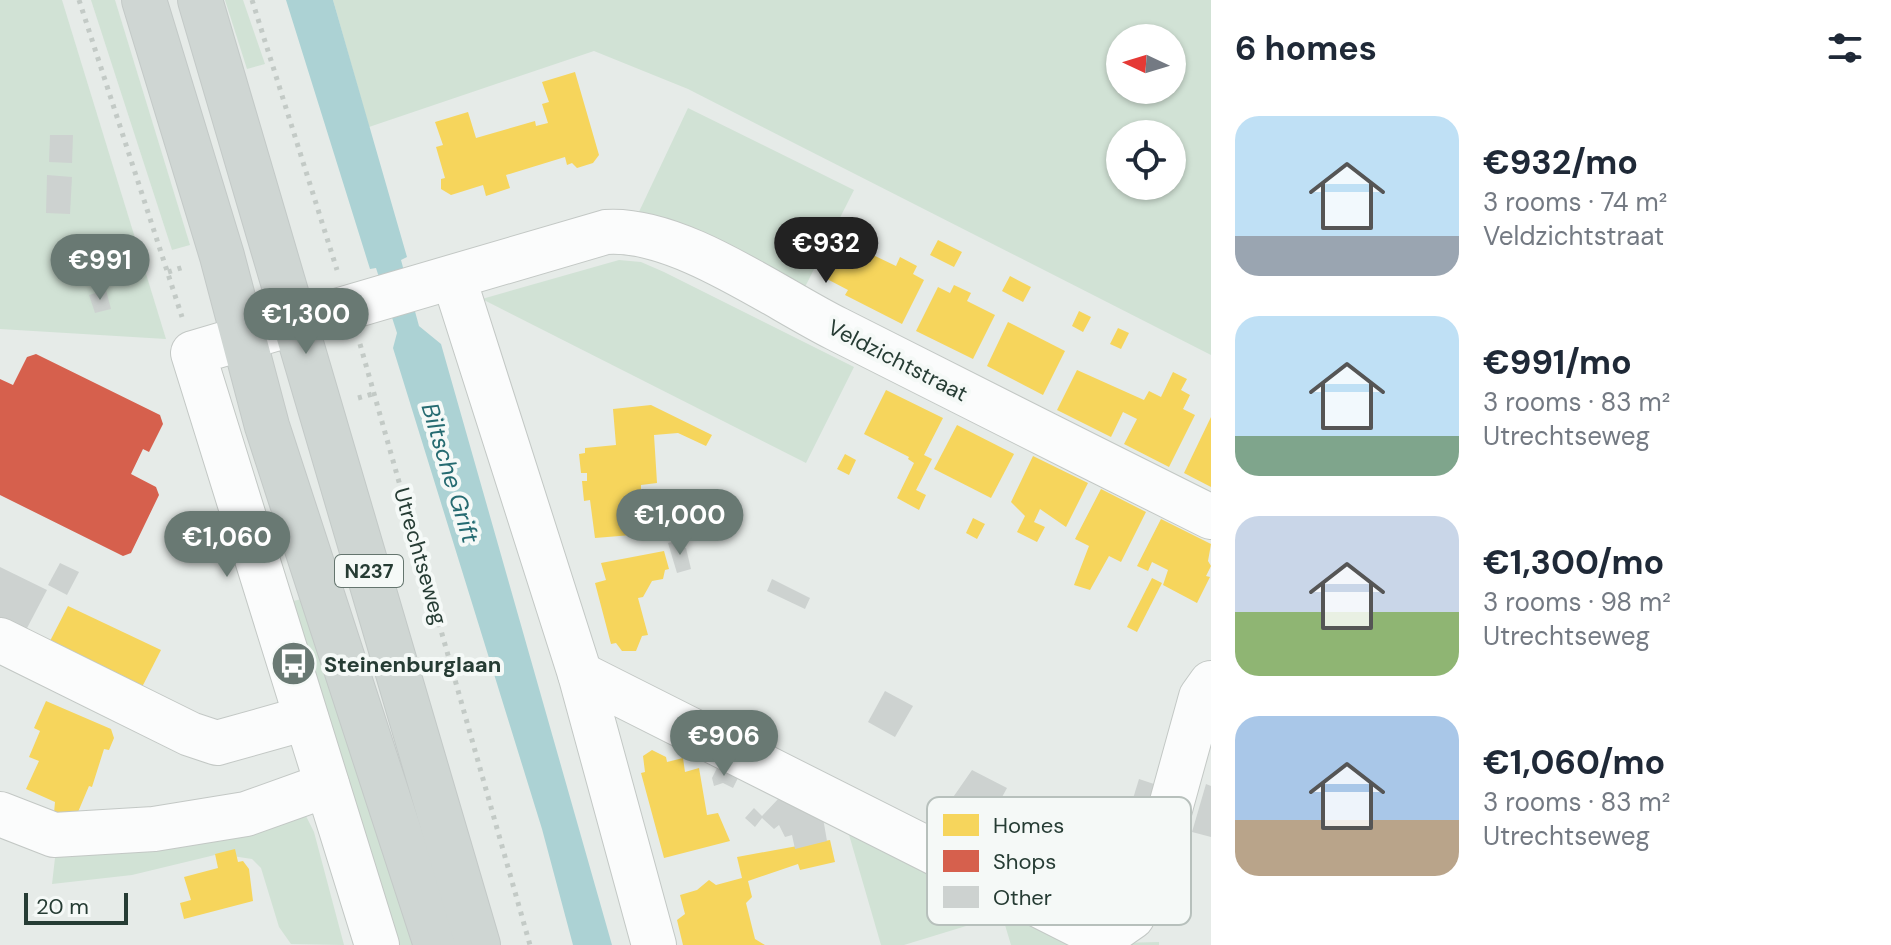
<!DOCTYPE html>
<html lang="en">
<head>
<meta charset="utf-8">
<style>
	body { margin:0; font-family:"DM Sans",sans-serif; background:#f6f6f7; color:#1f2937; height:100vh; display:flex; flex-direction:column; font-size:30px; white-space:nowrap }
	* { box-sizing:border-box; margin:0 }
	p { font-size:26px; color:#747a83 }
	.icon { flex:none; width:44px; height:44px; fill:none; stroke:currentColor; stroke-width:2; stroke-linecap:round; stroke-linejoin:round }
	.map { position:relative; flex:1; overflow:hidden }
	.details { display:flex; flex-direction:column; background:#fff; width:680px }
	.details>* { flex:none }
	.needle { width:52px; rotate:274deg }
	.tools { position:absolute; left:1106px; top:24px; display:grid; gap:16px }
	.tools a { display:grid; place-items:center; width:80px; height:80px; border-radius:50%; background:#fff; box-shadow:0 2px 6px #0004; font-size:40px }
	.scale { position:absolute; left:24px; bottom:20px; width:104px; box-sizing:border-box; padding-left:8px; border:4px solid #263c34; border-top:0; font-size:22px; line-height:28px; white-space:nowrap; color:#263c34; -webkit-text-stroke:6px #f5f9f7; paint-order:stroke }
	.price { position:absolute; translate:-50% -68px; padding:0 18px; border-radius:28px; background:#697973; color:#fff; font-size:26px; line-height:52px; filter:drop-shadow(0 2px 4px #0008) }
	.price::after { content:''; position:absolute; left:50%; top:48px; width:24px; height:18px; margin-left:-12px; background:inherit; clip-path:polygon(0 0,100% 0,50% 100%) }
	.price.current { background:#222; color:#fff }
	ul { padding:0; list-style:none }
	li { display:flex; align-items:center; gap:24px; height:200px; padding:0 24px }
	li span { display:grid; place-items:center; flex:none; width:224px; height:160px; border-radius:24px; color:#555 }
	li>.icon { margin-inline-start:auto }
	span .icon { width:96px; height:96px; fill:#fffc; stroke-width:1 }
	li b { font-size:34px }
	h2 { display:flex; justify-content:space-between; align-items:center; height:96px; padding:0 24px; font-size:34px }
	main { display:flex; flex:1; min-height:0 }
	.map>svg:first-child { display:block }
</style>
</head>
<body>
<main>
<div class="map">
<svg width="1211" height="945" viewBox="0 0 1211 945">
	<rect width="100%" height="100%" fill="#e6ebe8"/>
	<g fill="#d1e2d5" fill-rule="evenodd">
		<path d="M0 0H62L166 339 0 329Z"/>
		<path d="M91 0H115L190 245 172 250Z"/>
		<path d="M225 0H243L265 64 247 69Z"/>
		<path d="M333 0H1211V355L688 89 594 51 369 127ZM1120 38H1172V90H1120ZM1120 134H1172V186H1120Z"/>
		<path d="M688 108 854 190 803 291 637 216Z"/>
		<path d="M619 260 641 262 664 272 854 367 806 463 482 299Z"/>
		<path d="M291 597 293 601 302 599 413 945H392Z"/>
		<path d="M843 814 1117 943 1159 942V945H1011L1002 915 904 945H881Z"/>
		<path d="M306 816 314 832 344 945 291 944 279 927 261 868 252 859 219 854 132 875 52 884 55 858 66 847 233 831Z"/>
	</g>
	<path fill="#acd2d4" d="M286 0H333L407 257 401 260 419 326 441 344 612 945H573L542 829 393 348 397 333 376 268 370 269Z"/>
	<g fill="#f6d55c">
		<path d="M575 72 599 155 593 163 577 168 572 163 567 165 565 157 506 175 510 188 486 196 483 185 451 195 441 189V179L445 178 436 147 443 145 435 122 468 112 476 138 535 121 536 126 548 123 542 104 549 102 542 82Z"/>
		<path d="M938 240 962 252 954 267 930 255Z"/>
		<path d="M850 244 896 266 900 257 917 266 913 274 924 280 902 324 845 295 848 290 827 279 843 246Z"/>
		<path d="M1010 276 1031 287 1023 302 1002 291Z"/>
		<path d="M954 285 971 293 967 301 995 315 973 359 916 331 938 287 950 293Z"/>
		<path d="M1079 311 1091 317 1083 332 1072 326Z"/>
		<path d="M1008 322 1065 351 1043 395 987 366Z"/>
		<path d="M1118 328 1129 333 1121 349 1110 344Z"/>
		<path d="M1077 370 1144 400 1149 391 1161 397 1173 372 1187 379 1181 390 1190 395 1183 409 1195 415 1169 467 1124 444 1137 419 1123 412 1111 437 1057 410Z"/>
		<path d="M886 390 943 418 924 455 932 459 916 490 926 495 919 510 897 498 914 463 908 459 909 457 864 434Z"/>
		<path d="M651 405 712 435 706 446 678 433 654 435 657 483 641 485V504L665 502 668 532 595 538 590 500 584 501 582 481H587V473H581L579 454 585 453V448L616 445 613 409Z"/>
		<path d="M1211 417V487L1184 473Z"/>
		<path d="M957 425 1014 454 991 498 934 469Z"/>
		<path d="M845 454 856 460 849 475 837 469Z"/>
		<path d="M1033 456 1088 483 1066 527 1040 509 1034 522 1045 527 1037 542 1017 532 1025 516 1011 502Z"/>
		<path d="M1101 489 1146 512 1121 562 1109 556 1090 590 1074 585 1089 546 1075 539Z"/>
		<path d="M973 518 985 524 977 539 966 533Z"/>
		<path d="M1161 519 1211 544 1208 561 1211 566 1206 576 1210 577 1197 603 1163 585 1168 570 1152 562 1148 571 1137 566Z"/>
		<path d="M664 551 669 569 665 570 663 579 652 581 643 597 638 598 648 635 642 636 636 651H622L616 643 611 644 595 583 606 580 601 563Z"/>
		<path d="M1152 578 1162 583 1137 632 1127 627Z"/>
		<path d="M68 606 161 650 140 691 49 643Z"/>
		<path d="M46 701 111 729 114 738 109 750 104 749 92 787 89 786 78 812 74 811 71 817 54 813 55 802 26 789 39 761 29 757 40 731 34 728Z"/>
		<path d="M652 750 666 757 667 762 683 758 685 772 699 768 707 815 718 813 730 841 664 858 641 773 645 772 643 756Z"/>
		<path d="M830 840 835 862 800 870 798 864 748 881 752 897 746 903 755 939 765 945H683L677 920 685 914 680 895 697 890 709 880 716 885 742 878 737 857Z"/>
		<path d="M235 849 238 862 243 861 249 869 253 901 184 919 180 903 191 900 184 877 218 868 215 854Z"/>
	</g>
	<path fill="#d6604d" d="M36 354 160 415 163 424 149 452 143 449 131 474 156 487 159 495 131 553 123 556 0 495V379L13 385 27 357Z"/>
	<g fill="#cdd2d0">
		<path d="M50 135H73L72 163 49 162Z"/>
		<path d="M47 175 72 177 70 214 46 213Z"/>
		<path d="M106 290 111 309 95 313 89 295Z"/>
		<path d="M672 542 686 548 691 569 677 573 668 543Z"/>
		<path d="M60 563 79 572 67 595 48 585Z"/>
		<path d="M0 567 47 590 26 630 0 617Z"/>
		<path d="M772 579 810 598 805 609 767 591Z"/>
		<path d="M885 691 913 706 895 737 868 722Z"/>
		<path d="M718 766 739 776 733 788 723 783 714 786 712 778Z"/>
		<path d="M972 770 1007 788 996 808 988 804 979 822 947 806Z"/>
		<path d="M1139 779 1163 787 1141 859 1117 851Z"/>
		<path d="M1206 784 1211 786V837L1192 832Z"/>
		<path d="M780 797 823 818 827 841 795 849 792 835 785 837 779 825 774 829 762 818 755 827 745 818 754 808 762 816Z"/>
	</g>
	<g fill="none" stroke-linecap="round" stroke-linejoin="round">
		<defs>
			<g id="minor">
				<path d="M454 279 580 674 654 945"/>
				<path d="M0 640 190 734 217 743 306 718"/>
				<path d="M580 674 1088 930 1109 933 1132 917 1148 889 1201 697 1211 683"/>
				<path d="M0 814 54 835 154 829 246 814 327 785"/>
				<path d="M377 945 193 353 606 232C678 227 773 297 837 329 962 392 1086 455 1211 517"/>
			</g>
			<g id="major">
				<path d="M144 0 222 256 267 426 436 945"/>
				<path d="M200 0 478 945"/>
			</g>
		</defs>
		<use href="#minor" stroke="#c3c8c5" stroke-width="46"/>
		<use href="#major" stroke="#c3c9c7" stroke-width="46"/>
		<g stroke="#c3cac6" stroke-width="5" stroke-dasharray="4 6" stroke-linecap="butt">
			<path d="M79 0 182 317"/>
			<path d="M252 0 337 270"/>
			<path d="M168 272 187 266"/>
			<path d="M360 344 530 945"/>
			<path d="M358 398 376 393"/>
		</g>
		<use href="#minor" stroke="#fbfcfc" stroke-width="44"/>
		<use href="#major" stroke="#cfd6d3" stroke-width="44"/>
	</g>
	<defs>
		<symbol id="bus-disc" viewBox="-11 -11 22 22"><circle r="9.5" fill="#697973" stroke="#f5f9f7"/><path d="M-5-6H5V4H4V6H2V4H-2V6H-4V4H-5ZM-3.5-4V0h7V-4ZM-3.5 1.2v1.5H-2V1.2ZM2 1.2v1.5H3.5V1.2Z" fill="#fff"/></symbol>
	</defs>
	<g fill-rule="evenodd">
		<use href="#bus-disc" x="268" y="638" width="51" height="51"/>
	</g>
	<g text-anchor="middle" stroke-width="8" stroke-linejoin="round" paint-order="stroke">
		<rect fill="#f5f9f7" stroke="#64756e" stroke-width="2" x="335" y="555" width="68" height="32" rx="6"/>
		<g font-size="20" font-weight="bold" fill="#263c34">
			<text x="369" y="578">N237</text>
		</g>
		<g font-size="22" fill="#263c34" stroke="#f5f9f7">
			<text transform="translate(898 360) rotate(27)" y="8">Veldzichtstraat</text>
			<text transform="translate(421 556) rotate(74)" y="8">Utrechtseweg</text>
		</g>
		<g font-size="22" font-weight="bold" fill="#263c34" stroke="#f5f9f7" text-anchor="start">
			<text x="324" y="672">Steinenburglaan</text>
		</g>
		<g font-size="24" font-style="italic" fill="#266b71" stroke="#f5f9f7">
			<text transform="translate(450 473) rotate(73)" y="8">Biltsche Grift</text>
		</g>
	</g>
	<rect x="927" y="797" width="264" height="128" rx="12" fill="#f5f9f7" stroke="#b7c0bc" stroke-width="2"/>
	<rect x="943" y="814" width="36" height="22" fill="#f6d55c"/>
	<rect x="943" y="850" width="36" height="22" fill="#d6604d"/>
	<rect x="943" y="886" width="36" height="22" fill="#cdd2d0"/>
	<g font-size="22" fill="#263c34">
		<text x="993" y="833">Homes</text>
		<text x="993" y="869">Shops</text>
		<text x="993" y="905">Other</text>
	</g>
</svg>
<div class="tools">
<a><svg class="needle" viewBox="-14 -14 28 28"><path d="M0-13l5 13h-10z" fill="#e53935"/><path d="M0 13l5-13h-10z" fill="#747a83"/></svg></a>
<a><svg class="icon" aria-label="locate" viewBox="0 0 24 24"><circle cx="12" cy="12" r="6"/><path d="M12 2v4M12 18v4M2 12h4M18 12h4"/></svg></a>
</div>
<div class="scale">20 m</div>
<b class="price current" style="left:826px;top:285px">€932</b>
<b class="price" style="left:100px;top:302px">€991</b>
<b class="price" style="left:306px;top:356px">€1,300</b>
<b class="price" style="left:680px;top:557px">€1,000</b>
<b class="price" style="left:227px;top:579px">€1,060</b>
<b class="price" style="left:724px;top:778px">€906</b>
</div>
<section class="details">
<h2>6 homes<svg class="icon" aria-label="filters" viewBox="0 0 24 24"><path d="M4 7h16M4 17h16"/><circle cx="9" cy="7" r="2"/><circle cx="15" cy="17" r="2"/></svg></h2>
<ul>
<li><span style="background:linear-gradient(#bfe0f5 75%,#9aa5b1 0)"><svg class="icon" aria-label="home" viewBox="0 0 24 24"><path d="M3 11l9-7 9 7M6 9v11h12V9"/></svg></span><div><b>€932/mo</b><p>3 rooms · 74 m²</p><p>Veldzichtstraat</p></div></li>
<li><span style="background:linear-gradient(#bfe0f5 75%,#7fa58c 0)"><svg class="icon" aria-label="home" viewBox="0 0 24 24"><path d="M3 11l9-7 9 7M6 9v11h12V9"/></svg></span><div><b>€991/mo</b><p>3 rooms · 83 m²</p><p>Utrechtseweg</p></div></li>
<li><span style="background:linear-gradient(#c9d6e8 60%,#8fb573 0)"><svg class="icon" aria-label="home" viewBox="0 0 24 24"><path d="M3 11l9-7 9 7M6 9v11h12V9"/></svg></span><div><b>€1,300/mo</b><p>3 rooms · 98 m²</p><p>Utrechtseweg</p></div></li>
<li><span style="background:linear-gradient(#a9c7e8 65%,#b9a48a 0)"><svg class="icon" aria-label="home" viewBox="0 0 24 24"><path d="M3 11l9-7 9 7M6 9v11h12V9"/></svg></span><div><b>€1,060/mo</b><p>3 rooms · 83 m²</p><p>Utrechtseweg</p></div></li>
</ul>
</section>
</main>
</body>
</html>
